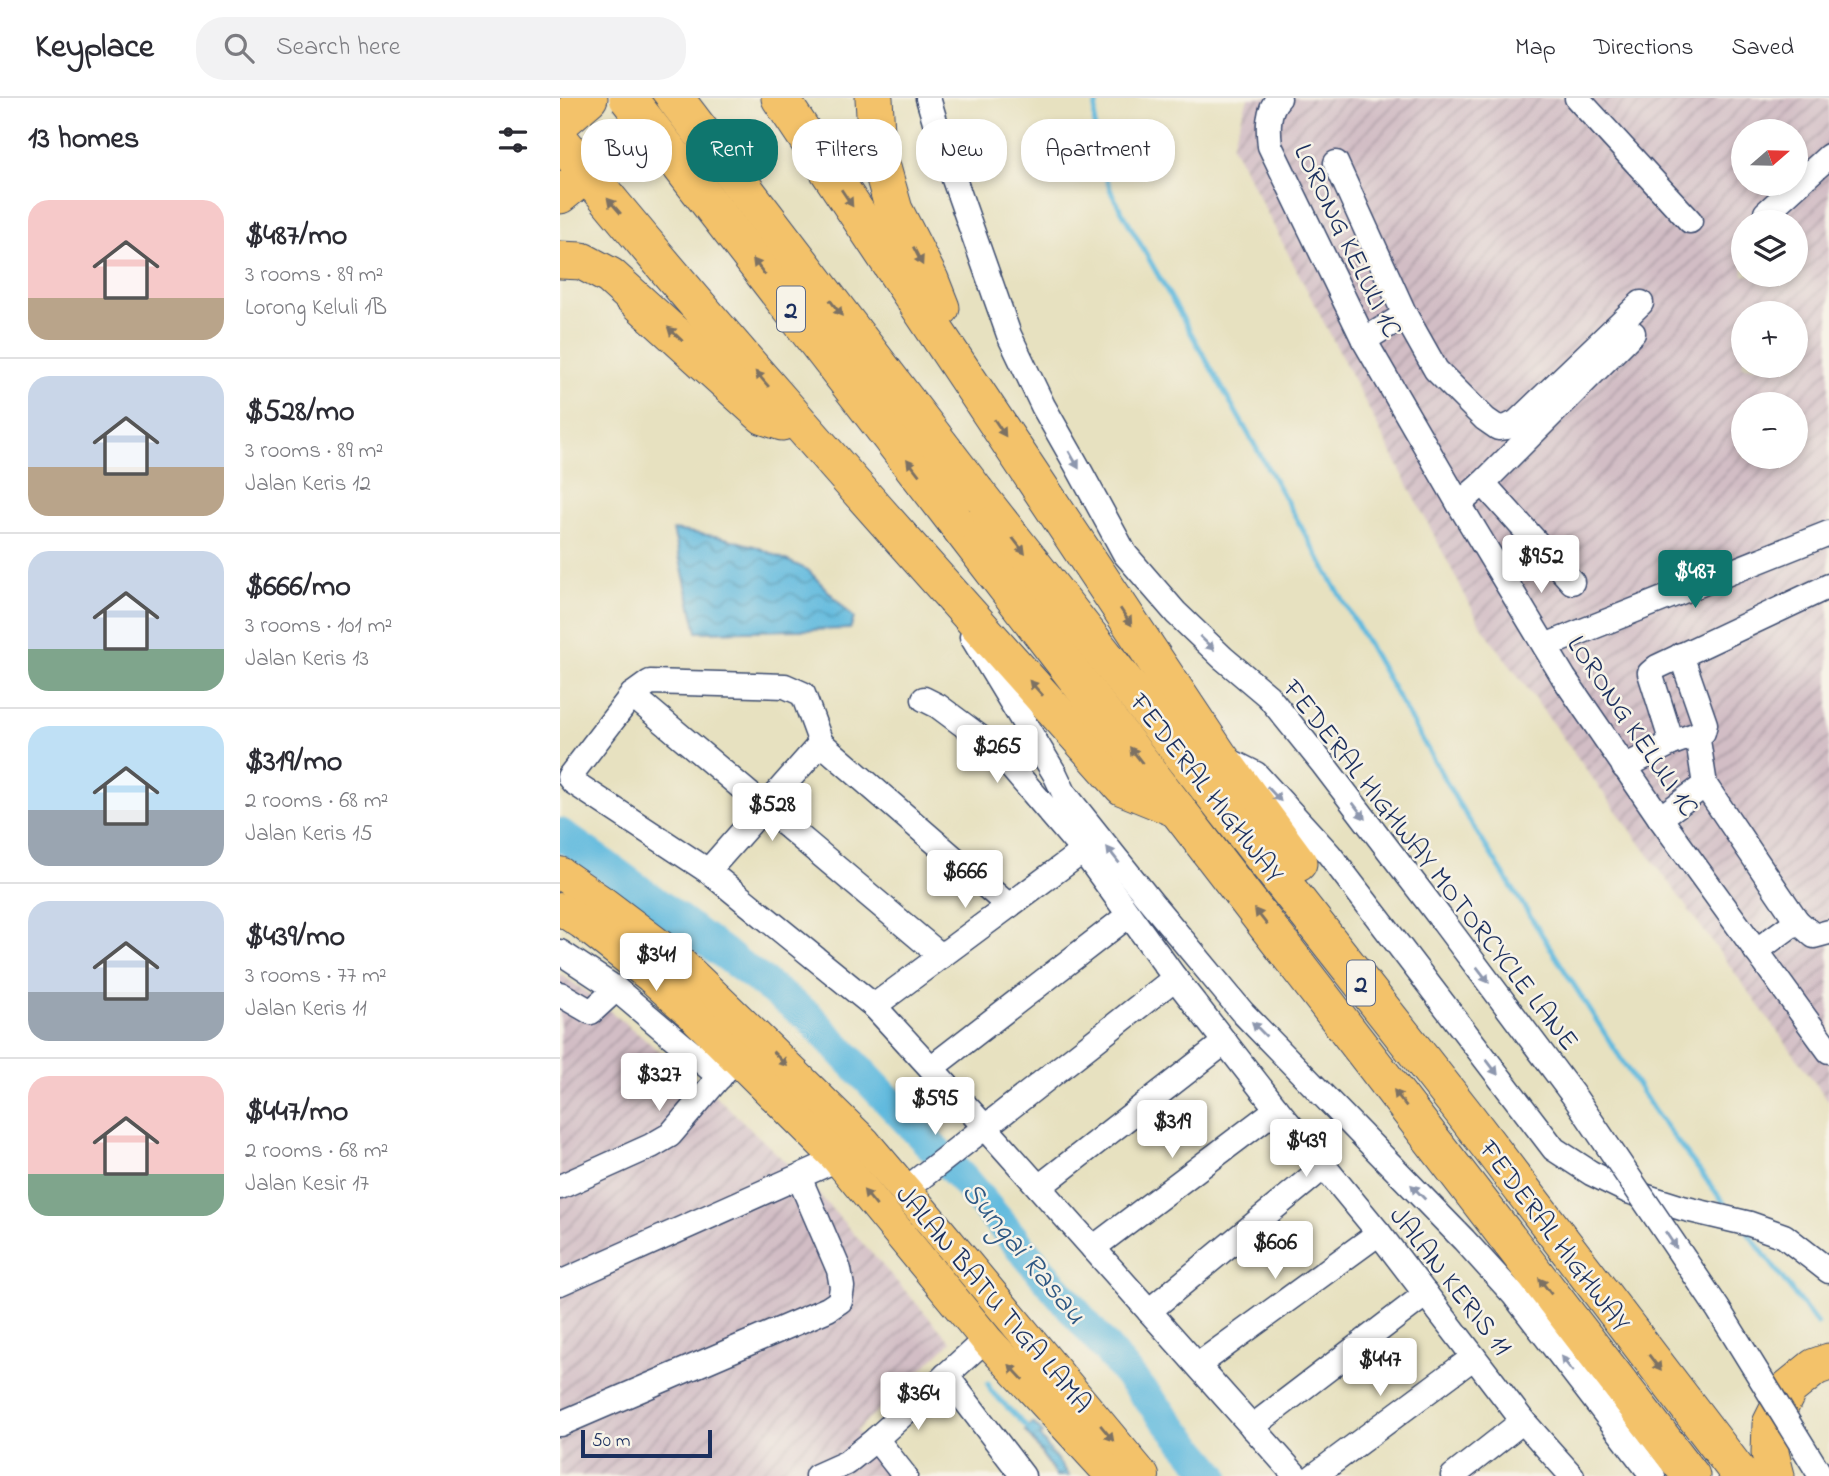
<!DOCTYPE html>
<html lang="en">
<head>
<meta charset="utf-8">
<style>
	body { margin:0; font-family:"Indie Flower",sans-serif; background:#f2f2f3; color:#2b2b33; height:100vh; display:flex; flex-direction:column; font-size:26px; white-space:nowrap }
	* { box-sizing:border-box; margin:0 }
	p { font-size:23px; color:#7c7c81 }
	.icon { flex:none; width:38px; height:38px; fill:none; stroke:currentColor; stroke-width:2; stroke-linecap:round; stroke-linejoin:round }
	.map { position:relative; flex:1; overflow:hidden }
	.drawer { display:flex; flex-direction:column; background:#fff; width:560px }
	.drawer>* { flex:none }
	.top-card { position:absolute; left:21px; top:21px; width:665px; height:63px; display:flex; gap:14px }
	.needle { width:46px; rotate:70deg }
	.tools { position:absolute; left:1171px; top:21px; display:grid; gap:14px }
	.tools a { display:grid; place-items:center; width:77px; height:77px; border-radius:50%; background:#fff; box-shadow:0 4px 10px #0003; font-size:35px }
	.scale { position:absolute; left:21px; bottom:18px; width:131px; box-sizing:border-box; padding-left:7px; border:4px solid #1b2f5e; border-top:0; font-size:19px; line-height:24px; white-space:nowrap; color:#1b2f5e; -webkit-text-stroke:5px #f7f3e8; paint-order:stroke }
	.price { position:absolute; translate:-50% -60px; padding:0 16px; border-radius:7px; background:#fff; color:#222; font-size:23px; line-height:46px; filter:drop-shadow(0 2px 4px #0008) }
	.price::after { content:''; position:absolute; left:50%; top:42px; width:21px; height:16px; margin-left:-10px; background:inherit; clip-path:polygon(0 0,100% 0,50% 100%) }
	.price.current { background:#0f766e; color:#fff }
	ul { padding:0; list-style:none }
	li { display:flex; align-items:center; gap:21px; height:175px; padding:0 28px }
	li+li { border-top:2px solid #e1e1e2 }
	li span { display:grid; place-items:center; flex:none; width:196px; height:140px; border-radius:21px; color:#555 }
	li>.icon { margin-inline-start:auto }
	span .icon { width:84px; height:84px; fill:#fffc; stroke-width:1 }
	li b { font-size:30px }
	h2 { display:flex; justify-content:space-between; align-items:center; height:84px; padding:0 28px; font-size:30px }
	.chip { padding:0 24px; border-radius:28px; background:#fff; box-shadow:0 4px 10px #0003; font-size:24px; line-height:63px }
	.chip.current { background:#0f766e; color:#fff }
	header { display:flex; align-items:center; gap:42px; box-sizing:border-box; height:98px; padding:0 35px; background:#fff; border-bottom:2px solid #e1e1e2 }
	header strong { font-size:33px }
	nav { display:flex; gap:38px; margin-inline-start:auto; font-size:24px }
	.search { width:490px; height:63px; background:#f2f2f3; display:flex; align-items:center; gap:18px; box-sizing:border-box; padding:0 24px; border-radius:28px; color:#7c7c81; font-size:26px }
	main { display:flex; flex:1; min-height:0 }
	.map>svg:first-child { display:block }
</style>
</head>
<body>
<header>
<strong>Keyplace</strong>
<div class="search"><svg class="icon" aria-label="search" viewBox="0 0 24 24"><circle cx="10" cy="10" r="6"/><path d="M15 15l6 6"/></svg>Search here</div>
<nav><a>Map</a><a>Directions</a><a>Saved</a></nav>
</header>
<main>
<section class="drawer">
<h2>13 homes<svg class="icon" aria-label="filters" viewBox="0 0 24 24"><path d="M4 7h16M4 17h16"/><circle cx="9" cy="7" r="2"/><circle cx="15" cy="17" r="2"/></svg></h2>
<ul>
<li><span style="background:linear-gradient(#f6c9c9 70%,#b9a48a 0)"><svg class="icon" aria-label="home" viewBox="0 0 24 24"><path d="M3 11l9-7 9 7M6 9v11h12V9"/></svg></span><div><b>$487/mo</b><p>3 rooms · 89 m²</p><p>Lorong Keluli 1B</p></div></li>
<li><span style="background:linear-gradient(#c9d6e8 65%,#b9a48a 0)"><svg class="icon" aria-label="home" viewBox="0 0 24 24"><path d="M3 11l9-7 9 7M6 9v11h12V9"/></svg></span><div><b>$528/mo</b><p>3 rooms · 89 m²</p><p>Jalan Keris 12</p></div></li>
<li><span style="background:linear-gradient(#c9d6e8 70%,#7fa58c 0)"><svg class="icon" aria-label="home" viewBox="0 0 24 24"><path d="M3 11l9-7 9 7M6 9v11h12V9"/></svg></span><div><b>$666/mo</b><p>3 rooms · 101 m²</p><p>Jalan Keris 13</p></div></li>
<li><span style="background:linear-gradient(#bfe0f5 60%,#9aa5b1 0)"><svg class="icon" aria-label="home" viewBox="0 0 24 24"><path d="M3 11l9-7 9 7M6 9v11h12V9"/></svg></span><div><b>$319/mo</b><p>2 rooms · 68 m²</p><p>Jalan Keris 15</p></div></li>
<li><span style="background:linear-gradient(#c9d6e8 65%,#9aa5b1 0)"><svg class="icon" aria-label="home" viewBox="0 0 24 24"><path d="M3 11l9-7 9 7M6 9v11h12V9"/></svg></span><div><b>$439/mo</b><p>3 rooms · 77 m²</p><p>Jalan Keris 11</p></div></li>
<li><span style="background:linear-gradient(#f6c9c9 70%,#7fa58c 0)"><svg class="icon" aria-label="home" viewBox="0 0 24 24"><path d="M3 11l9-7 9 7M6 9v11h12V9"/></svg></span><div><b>$447/mo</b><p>2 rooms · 68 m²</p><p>Jalan Kesir 17</p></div></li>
</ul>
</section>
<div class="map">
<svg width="1269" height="1378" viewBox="0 0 1269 1378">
	<defs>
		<pattern id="industrial-furrows" width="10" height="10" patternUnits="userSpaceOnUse" patternTransform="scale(1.75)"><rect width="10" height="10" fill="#d2bdc5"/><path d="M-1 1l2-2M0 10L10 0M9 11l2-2" fill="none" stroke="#aa9aa3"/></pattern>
		<pattern id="water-waves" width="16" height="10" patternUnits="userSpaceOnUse" patternTransform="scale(1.75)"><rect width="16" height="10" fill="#61bade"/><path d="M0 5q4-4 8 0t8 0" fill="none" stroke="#4f98b7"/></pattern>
	</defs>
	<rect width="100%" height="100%" fill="#f7f3e8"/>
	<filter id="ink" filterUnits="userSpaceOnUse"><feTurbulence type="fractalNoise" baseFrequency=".0143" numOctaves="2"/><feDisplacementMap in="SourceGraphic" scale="14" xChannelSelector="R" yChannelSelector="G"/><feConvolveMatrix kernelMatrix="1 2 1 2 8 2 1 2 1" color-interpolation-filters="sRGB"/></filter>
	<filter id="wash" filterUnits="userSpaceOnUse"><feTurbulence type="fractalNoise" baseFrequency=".00686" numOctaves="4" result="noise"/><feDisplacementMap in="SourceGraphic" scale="28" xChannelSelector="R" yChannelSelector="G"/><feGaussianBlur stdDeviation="1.57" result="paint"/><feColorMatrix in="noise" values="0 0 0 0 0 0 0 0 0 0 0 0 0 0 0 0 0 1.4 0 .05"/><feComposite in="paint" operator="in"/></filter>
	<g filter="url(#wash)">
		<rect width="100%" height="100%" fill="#e7e1c0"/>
		<g fill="url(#industrial-furrows)" fill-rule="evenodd">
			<path d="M688 0H1269V1004L920 526 672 47ZM1183 33H1236V86H1183ZM1183 124H1236V177H1183ZM1183 215H1236V268H1183ZM1183 306H1236V359H1183Z"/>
			<path d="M0 876 25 893 158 1000 253 1090 391 1244 296 1333 331 1378H0Z"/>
		</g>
		<g fill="url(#water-waves)" stroke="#3e749e" stroke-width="2">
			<path d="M113 432 161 439 197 449 248 472 294 520 290 531 137 534Z"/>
			<path d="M473 1325 483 1335 480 1339 509 1378H496L474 1344 465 1333Z"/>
		</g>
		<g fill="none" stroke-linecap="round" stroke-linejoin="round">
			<g stroke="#61bade" stroke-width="5">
				<path d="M538 0C528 33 541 65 552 96L897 703 1094 1013 1171 1114"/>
				<path d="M1188 1135 1257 1226"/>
				<path d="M428 1286 431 1293 468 1330"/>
			</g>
			<path stroke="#61bade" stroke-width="32" d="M0 736 53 773 248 918 403 1081 654 1378"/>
		</g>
	</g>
	<g filter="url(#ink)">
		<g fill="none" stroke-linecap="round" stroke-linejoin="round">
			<defs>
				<g id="minor">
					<path d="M368 0 383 50 449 237 483 308 516 366 565 456 616 515 663 560 708 598 763 666 882 822"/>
					<path d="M719 0C707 12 708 31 710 48L804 242 899 406 1004 580 1100 720 1269 953"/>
					<path d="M1017 0 1130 123"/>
					<path d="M776 65 845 217 876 272 925 321 938 330 947 329 957 324 1081 205"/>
					<path d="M1206 115 1269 58"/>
					<path d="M804 242 845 217"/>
					<path d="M923 385 1012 484"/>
					<path d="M899 406 923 385 1073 235"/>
					<path d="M412 539 495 676 504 695 591 804 683 915 904 1142 954 1197 1093 1378"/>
					<path d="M985 548 1269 435"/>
					<path d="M72 597 381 858"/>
					<path d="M364 601 378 608 421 640 450 668 523 753 615 880 717 1011 819 1135 963 1323 1012 1378"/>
					<path d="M1137 636 1145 687 1237 823 1254 838 1269 834"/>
					<path d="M1112 645 1090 575 1097 569 1269 488"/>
					<path d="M666 661 696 676 769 756 994 1051 1031 1075 1068 1093 1122 1110 1190 1126 1224 1138 1269 1173"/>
					<path d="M1064 669 1112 645 1143 634 1145 626 1121 557"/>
					<path d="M1100 720 1145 687"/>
					<path d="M148 773 261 645"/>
					<path d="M449 808 261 645 243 596 225 588 90 584 72 597 9 679 13 684 148 773 314 908 425 1029 736 1378"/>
					<path d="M1196 853 1237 823"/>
					<path d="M0 854 56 891 160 979"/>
					<path d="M0 896 31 914 56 891"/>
					<path d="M314 908 523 753"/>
					<path d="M371 970 569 817"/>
					<path d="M0 1089 91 1048 110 1037 186 948"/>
					<path d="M479 1089 665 944"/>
					<path d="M345 1092 615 880"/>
					<path d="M533 1150 717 1011"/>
					<path d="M0 1185 278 1061"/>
					<path d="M589 1213 765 1068"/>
					<path d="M638 1267 819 1135"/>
					<path d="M386 1277 463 1378"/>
					<path d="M0 1326 268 1211 280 1203 282 1189 279 1172 239 1079"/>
					<path d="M692 1329 866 1196"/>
					<path d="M316 1341 345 1378"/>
					<path d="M257 1378 286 1365 316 1341 426 1241"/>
					<path d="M754 1378 914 1259"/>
					<path d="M893 1378 963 1323"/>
				</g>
				<g id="major">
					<path d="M0 775 45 806 111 856 195 937 305 1045 345 1092 583 1378"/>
					<path d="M0 811 22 825 91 879 131 915 278 1061 426 1241 552 1378"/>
				</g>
				<g id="highway">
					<path d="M220 0 659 658 738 765"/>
					<path d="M314 0 317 52 334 112 370 182 381 210"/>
					<path d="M0 25 29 0"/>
					<path d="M0 42C180 264 373 475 563 689L617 711"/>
					<path d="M0 97 114 5"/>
					<path d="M0 162 22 163 50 178 204 318 222 324"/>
					<path d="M416 394 903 1014 1181 1378"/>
					<path d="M395 423 1131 1378"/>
					<path d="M1216 1378 1210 1355 1211 1326 1229 1290 1255 1269 1269 1264"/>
				</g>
			</defs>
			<use href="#minor" stroke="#3a4a6d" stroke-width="27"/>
			<use href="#major" stroke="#3a4a6d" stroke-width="34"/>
			<use href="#highway" stroke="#3a4a6d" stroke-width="39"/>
			<use href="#minor" stroke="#fff" stroke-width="24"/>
			<use href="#major" stroke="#f3c26a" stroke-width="32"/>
			<use href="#highway" stroke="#f3c26a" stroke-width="37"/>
			<defs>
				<path id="minor-bridge" d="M882 822 1016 1001 1158 1211 1261 1378"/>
				<g id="highway-bridge">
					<path d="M68 0 395 423"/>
					<path d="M115 0 416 394"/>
				</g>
			</defs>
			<use href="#minor-bridge" stroke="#3a4a6d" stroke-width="27" stroke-linecap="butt"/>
			<use href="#highway-bridge" stroke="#3a4a6d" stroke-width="39" stroke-linecap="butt"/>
			<use href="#minor-bridge" stroke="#fff" stroke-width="24"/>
			<use href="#highway-bridge" stroke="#f3c26a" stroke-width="37"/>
		</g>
		<defs><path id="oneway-solid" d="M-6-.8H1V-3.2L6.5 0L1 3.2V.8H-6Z" transform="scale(1.75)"/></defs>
		<g fill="#7c7163">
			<use href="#oneway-solid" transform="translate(287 100) rotate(56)"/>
			<use href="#oneway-solid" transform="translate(54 108) rotate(-131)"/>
			<use href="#oneway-solid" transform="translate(358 158) rotate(63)"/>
			<use href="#oneway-solid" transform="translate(199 169) rotate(-128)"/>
			<use href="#oneway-solid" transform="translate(276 210) rotate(53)"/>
			<use href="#oneway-solid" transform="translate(115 236) rotate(-137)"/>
			<use href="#oneway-solid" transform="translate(202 281) rotate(-131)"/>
			<use href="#oneway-solid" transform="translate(440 330) rotate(56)"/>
			<use href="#oneway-solid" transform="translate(353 369) rotate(-128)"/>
			<use href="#oneway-solid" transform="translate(459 448) rotate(52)"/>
			<use href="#oneway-solid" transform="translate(566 519) rotate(56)"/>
			<use href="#oneway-solid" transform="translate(476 590) rotate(-132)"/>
			<use href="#oneway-solid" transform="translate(576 657) rotate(-128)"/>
			<use href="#oneway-solid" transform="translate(701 819) rotate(-128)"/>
			<use href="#oneway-solid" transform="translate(220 961) rotate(45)"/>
			<use href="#oneway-solid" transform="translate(840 1000) rotate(-128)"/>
			<use href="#oneway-solid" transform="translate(310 1100) rotate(-129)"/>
			<use href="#oneway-solid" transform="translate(985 1188) rotate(-128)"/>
			<use href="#oneway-solid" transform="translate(1095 1265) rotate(53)"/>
			<use href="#oneway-solid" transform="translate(456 1274) rotate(-133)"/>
			<use href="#oneway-solid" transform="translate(547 1335) rotate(50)"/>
		</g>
		<g fill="#8d97ae">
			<use href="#oneway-solid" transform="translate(514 362) rotate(60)"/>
			<use href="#oneway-solid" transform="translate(647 545) rotate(44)"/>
			<use href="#oneway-solid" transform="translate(714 696) rotate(47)"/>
			<use href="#oneway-solid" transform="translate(799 713) rotate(53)"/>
			<use href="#oneway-solid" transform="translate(553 757) rotate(-128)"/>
			<use href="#oneway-solid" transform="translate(923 877) rotate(53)"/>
			<use href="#oneway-solid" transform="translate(699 931) rotate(-135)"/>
			<use href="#oneway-solid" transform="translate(932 969) rotate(53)"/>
			<use href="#oneway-solid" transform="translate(858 1094) rotate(-134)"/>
			<use href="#oneway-solid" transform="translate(1111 1142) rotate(56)"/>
			<use href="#oneway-solid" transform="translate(1007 1266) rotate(-128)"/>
		</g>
	</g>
	<g text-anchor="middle" stroke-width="5" stroke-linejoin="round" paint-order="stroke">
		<g fill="#f7f3e8" stroke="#5d6a87" stroke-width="2">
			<rect x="217" y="188.5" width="28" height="45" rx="5"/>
			<rect x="787" y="862.5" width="28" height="45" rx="5"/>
		</g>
		<g font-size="26" font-weight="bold" fill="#1b2f5e">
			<text x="231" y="220">2</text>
			<text x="801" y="894">2</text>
		</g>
		<g font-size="28" fill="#1b2f5e" stroke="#f7f3e8">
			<text transform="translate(789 142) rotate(64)" y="10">LORONG KELULI 1C</text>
			<text transform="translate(1074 627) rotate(56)" y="10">LORONG KELULI 1C</text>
			<text transform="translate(648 689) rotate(52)" y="10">FEDERAL HIGHWAY</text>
			<text transform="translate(872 766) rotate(52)" y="10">FEDERAL HIGHWAY MOTORCYCLE LANE</text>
			<text transform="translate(996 1137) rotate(53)" y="10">FEDERAL HIGHWAY</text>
			<text transform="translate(892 1182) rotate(52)" y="10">JALAN KERIS 11</text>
			<text transform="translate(435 1200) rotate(50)" y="10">JALAN BATU TIGA LAMA</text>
		</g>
		<g font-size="30" font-style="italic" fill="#305984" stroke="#f7f3e8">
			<text transform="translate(465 1154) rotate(50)" y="10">Sungai Rasau</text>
		</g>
	</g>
</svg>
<div class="tools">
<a><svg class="needle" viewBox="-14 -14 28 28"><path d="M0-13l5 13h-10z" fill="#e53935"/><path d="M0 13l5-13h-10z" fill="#7c7c81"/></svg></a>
<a><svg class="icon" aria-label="layers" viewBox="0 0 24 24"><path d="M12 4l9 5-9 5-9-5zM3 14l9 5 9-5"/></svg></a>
<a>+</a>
<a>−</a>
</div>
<div class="scale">50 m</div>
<b class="price" style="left:981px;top:497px">$952</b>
<b class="price current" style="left:1135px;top:512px">$487</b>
<b class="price" style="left:437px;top:687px">$265</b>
<b class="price" style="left:212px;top:745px">$528</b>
<b class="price" style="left:405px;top:812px">$666</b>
<b class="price" style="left:96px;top:895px">$341</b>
<b class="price" style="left:99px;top:1015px">$327</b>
<b class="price" style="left:375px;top:1039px">$595</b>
<b class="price" style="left:612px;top:1062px">$319</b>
<b class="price" style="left:746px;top:1081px">$439</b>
<b class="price" style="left:715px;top:1183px">$606</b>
<b class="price" style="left:820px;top:1300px">$447</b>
<b class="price" style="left:358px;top:1334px">$364</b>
<div class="top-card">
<a class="chip">Buy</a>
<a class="chip current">Rent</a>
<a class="chip">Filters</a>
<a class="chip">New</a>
<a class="chip">Apartment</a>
</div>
</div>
</main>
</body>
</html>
